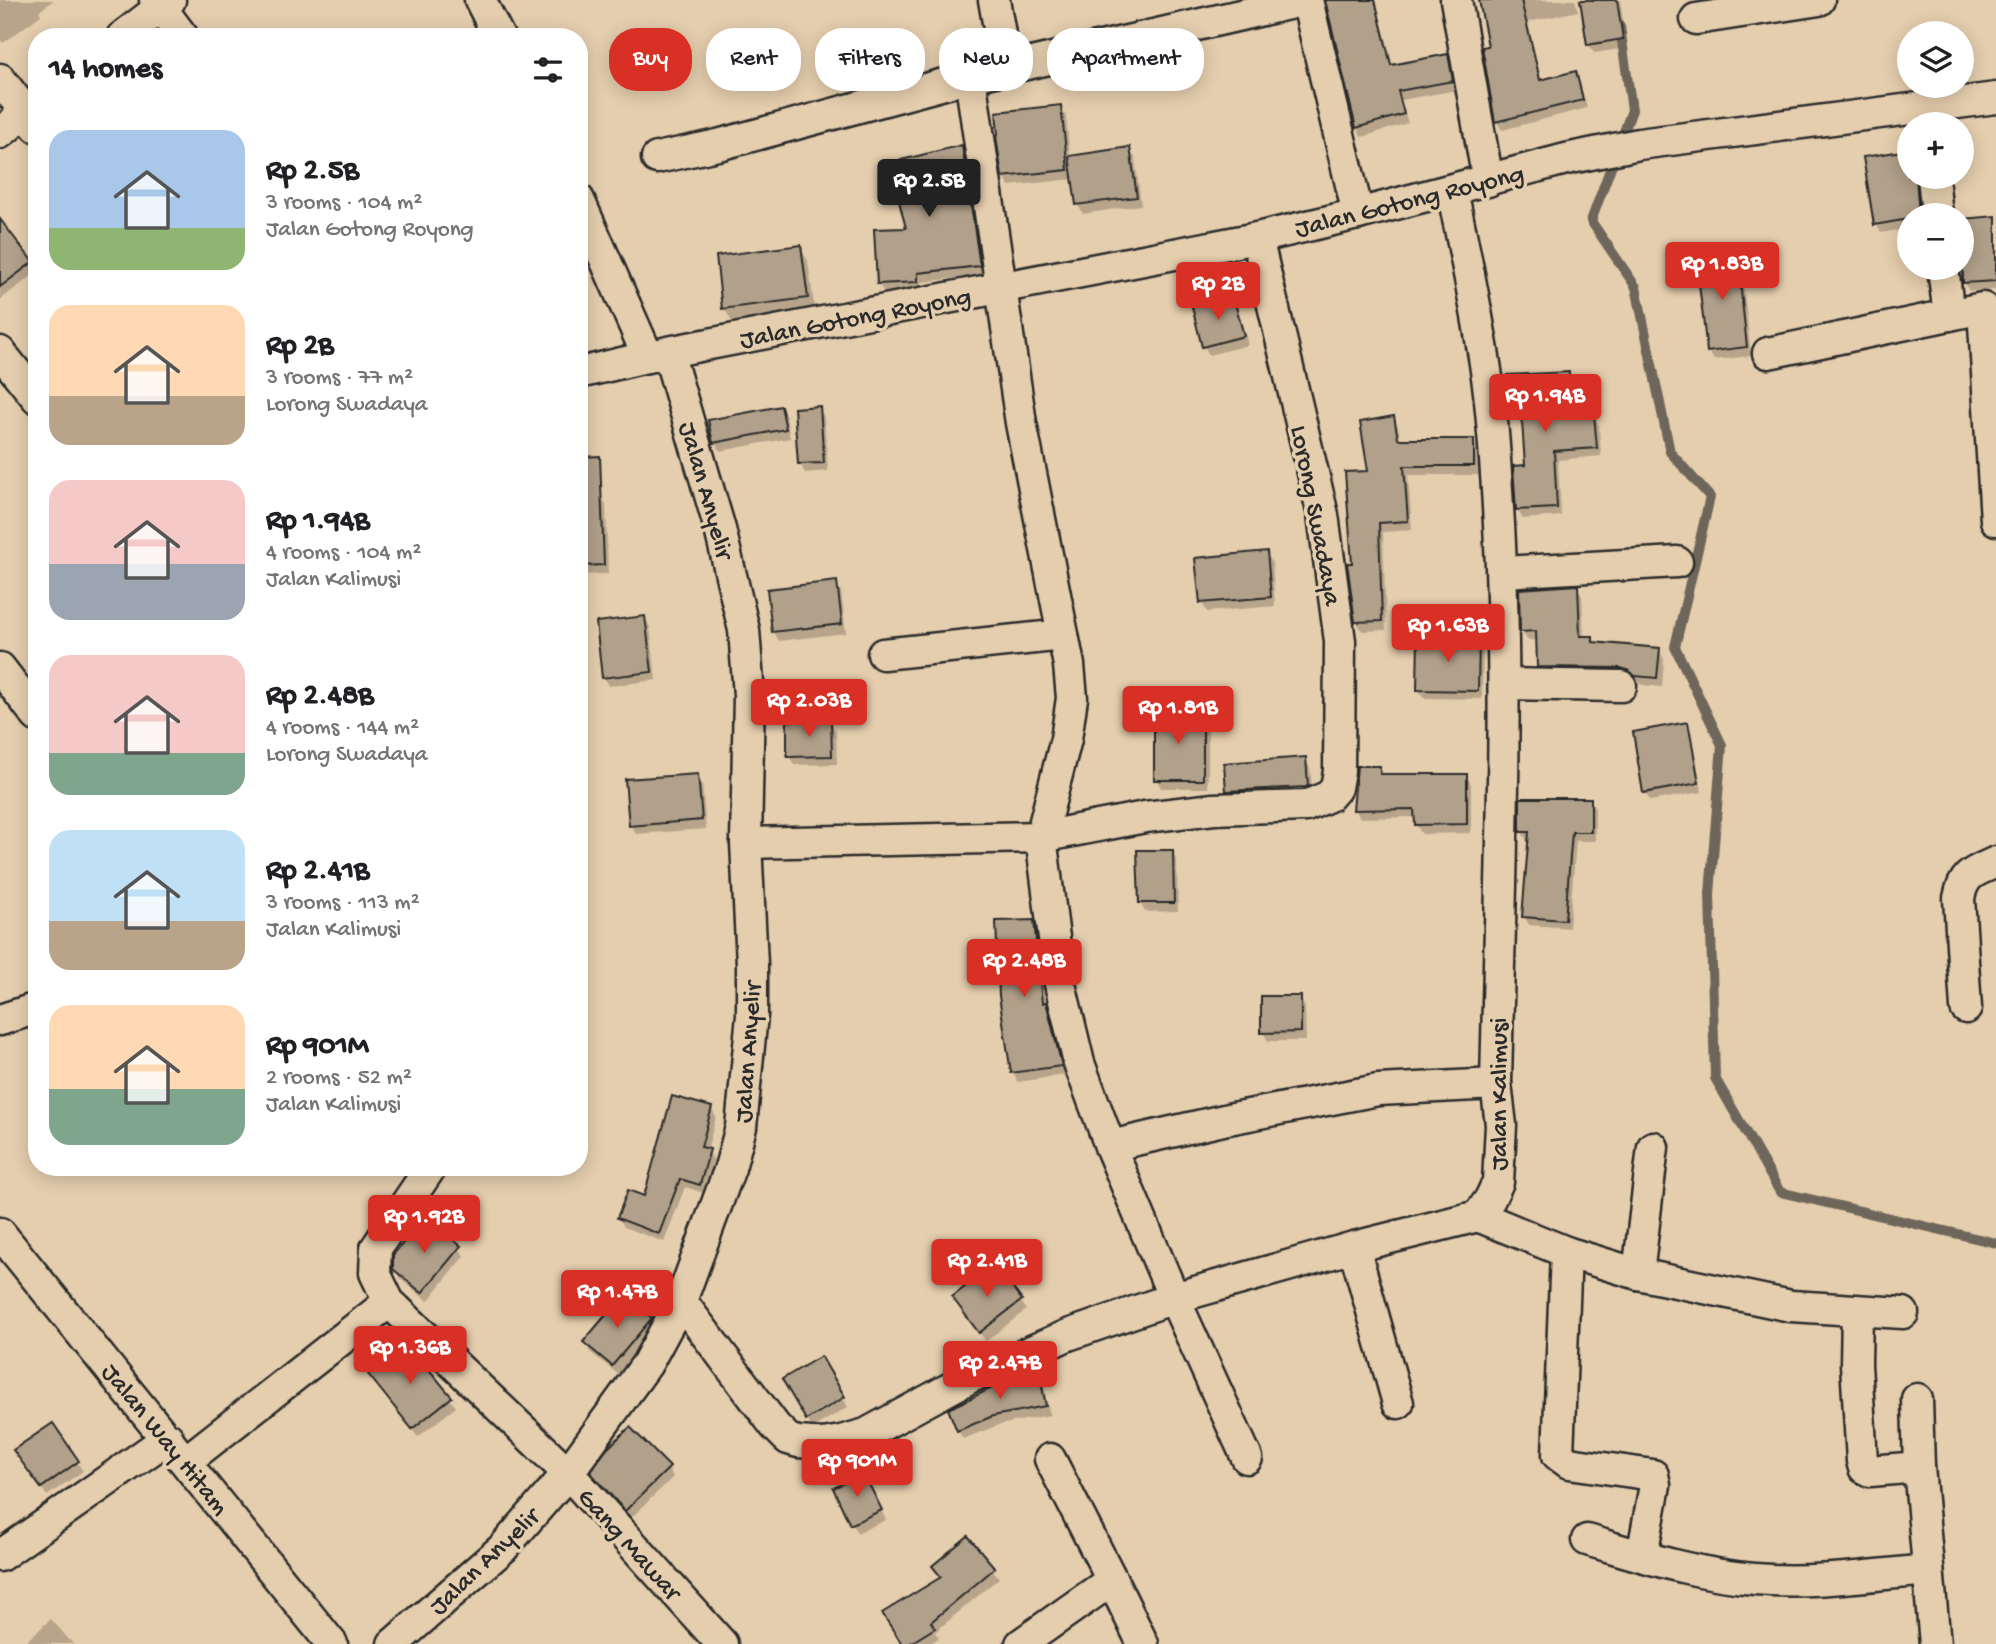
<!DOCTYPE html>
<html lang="en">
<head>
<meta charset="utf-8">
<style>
	body { margin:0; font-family:"Gochi Hand",sans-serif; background:#f2f2f2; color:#202124; height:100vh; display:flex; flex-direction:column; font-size:26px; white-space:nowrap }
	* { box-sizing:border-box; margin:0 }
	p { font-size:23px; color:#757577 }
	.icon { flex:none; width:38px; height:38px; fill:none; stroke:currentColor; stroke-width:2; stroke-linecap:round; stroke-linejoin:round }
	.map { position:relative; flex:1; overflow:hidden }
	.side { position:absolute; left:28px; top:28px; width:560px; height:1148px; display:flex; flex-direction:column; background:#fff; border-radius:28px; box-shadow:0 4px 18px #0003 }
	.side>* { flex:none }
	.guide { position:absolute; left:609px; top:28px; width:665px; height:63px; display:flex; gap:14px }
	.fabs { position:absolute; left:1897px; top:21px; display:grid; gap:14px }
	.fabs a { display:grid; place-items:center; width:77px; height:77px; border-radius:50%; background:#fff; box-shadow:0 4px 18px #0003; font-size:35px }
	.price { position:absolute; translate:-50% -60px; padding:0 16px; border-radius:7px; background:#d93025; color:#fff; font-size:23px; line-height:46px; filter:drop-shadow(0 2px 4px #0008) }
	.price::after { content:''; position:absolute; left:50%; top:42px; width:21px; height:16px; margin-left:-10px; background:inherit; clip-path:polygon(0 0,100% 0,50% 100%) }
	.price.active { background:#222; color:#fff }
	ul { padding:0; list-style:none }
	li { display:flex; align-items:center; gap:21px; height:175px; padding:0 21px }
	li span { display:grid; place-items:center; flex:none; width:196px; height:140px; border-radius:21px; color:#555 }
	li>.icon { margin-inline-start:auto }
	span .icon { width:84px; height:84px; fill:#fffc; stroke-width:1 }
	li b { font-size:30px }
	h2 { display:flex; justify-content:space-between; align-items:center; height:84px; padding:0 21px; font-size:30px }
	.tag { padding:0 24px; border-radius:28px; background:#fff; box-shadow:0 4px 18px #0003; font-size:24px; line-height:63px }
	.tag.active { background:#d93025; color:#fff }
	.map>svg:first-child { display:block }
</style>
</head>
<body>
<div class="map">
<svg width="1996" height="1644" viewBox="0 0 1996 1644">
	<rect width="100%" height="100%" fill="#e5ceae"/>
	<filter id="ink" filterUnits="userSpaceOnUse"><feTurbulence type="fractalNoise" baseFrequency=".0143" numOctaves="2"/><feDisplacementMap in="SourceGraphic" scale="14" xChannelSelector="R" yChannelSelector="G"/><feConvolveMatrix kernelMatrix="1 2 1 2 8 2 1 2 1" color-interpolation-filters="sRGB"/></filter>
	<g filter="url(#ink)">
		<g fill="#0003">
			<path d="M0 0H54L39 11 41 15 3 43 0 39Z"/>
			<path d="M1335 0H1376L1393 66 1447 56 1452 65 1457 90 1401 100 1408 123 1362 137 1357 128 1327 2Z"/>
			<path d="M1481 0H1575L1578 11 1528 22 1542 82 1575 73 1580 82 1587 108 1502 130 1497 122 1484 48 1490 47Z"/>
			<path d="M1582 0H1620L1627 48 1594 53 1588 44Z"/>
			<path d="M1060 107 1066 116 1070 158 1129 149 1135 158 1141 205 1083 214 1078 205 1074 179 1009 186 1004 177Z"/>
			<path d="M961 147 967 155 984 275 922 282V291L884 293 879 284 908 229Z"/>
			<path d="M1909 152V177H1922L1923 215H1909V228L1881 233 1876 224 1865 159Z"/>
			<path d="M1996 218V290L1969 291 1964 282 1961 268 1962 220Z"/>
			<path d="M0 228 31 263 37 272 0 300Z"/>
			<path d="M800 247 808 261 815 312 732 322 724 308Z"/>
			<path d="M1736 255 1741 264 1751 356 1714 360 1708 351Z"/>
			<path d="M1232 298 1238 307 1248 345 1209 355 1204 346Z"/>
			<path d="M1568 374 1573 383 1575 418 1593 416 1599 425 1601 456 1558 460 1561 516 1523 519 1517 510 1527 467 1523 416H1515L1510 407Z"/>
			<path d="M781 408 786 417 790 438 720 451 715 442Z"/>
			<path d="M819 408 824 417 828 471 805 473 800 464Z"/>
			<path d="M1393 418 1398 427 1401 441H1473L1479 450V475H1408L1412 530 1383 532 1386 630 1362 631 1357 622 1354 565 1370 472Z"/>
			<path d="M601 496 606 505 608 574 581 575 579 571V497Z"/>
			<path d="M1266 553 1272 562 1275 606 1207 612 1202 603 1197 559Z"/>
			<path d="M836 583 841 592 846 633 779 641 774 632Z"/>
			<path d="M1577 587 1582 596 1584 638 1592 637 1595 644 1659 650 1664 659 1662 687 1642 685 1636 679 1628 677 1544 676 1539 667 1538 640H1527L1522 631Z"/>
			<path d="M645 618 650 627 656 680 609 686 604 677Z"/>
			<path d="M1478 639 1483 648 1482 699 1424 698 1418 689Z"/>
			<path d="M1202 713 1208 722V788H1161L1156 779Z"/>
			<path d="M830 722 836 731 837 764 794 765 789 756Z"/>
			<path d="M1687 724 1692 733 1702 792 1650 801 1645 792Z"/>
			<path d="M1305 758 1310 768 1313 795 1233 800 1228 791Z"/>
			<path d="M1379 768 1384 776 1466 775 1471 784V833L1422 834 1416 825V817L1360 818 1355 810Z"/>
			<path d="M697 775 702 784 706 829 636 834 631 825Z"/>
			<path d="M1590 799 1595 808V841H1576L1569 928 1529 925 1524 916 1530 841H1527L1522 832Z"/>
			<path d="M1172 852 1177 861 1178 911 1145 912 1140 903Z"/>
			<path d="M1033 922 1038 931 1045 1004 1051 1013 1065 1075 1018 1082 1013 1073Z"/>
			<path d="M1300 998 1305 1007 1306 1041H1268L1263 1032Z"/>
			<path d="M711 1108 716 1117 707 1150 714 1160 704 1193 685 1187 664 1242 624 1227 619 1218 645 1198Z"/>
			<path d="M459 1247 464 1256 428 1301 400 1279 395 1269Z"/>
			<path d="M1021 1301 1026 1310 986 1341 959 1306Z"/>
			<path d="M650 1319 656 1328 618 1374 590 1352 585 1343Z"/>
			<path d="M406 1345 456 1407 418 1437 375 1383Z"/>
			<path d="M820 1359 848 1407 812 1428 784 1379Z"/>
			<path d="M1038 1374 1043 1383 1050 1415 999 1425 963 1439 958 1430Z"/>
			<path d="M52 1425 83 1471 47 1496 21 1459Z"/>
			<path d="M668 1468 673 1477 631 1518 598 1481 593 1472Z"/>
			<path d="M869 1485 886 1520 857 1533 835 1489Z"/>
			<path d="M968 1539 999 1578 935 1632 939 1638 929 1644H903L942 1579 934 1567Z"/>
			<path d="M51 1619 73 1644H23Z"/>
		</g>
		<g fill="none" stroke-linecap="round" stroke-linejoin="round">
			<path stroke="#6e665a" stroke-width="10" d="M1620 27 1632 110 1591 221 1636 287 1670 452 1710 497 1675 647 1722 745 1710 894 1715 1078 1780 1192 1996 1243"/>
		</g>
		<g fill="#b1a08a" stroke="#2b2b2b" stroke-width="2">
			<path d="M1325 0H1375L1391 65 1448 54 1453 81 1398 91 1404 114 1356 128Z"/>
			<path d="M1479 0H1521L1540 80 1576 71 1583 100 1495 122 1482 47 1488 46Z"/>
			<path d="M1580 0H1617L1623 39 1587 45Z"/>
			<path d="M1061 105 1068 170 1002 177 996 136 998 135 996 112Z"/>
			<path d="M962 145 980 266 918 273V282L877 284 874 229 906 228 889 163Z"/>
			<path d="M1130 147 1137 197 1076 205 1069 156Z"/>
			<path d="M1909 150V177H1916L1919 215H1909V219L1874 225 1863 157Z"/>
			<path d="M1996 216V281L1963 283 1962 219Z"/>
			<path d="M0 219 33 262 0 287Z"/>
			<path d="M801 245 808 298 722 309 716 256Z"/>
			<path d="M1737 253 1747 347 1707 352 1696 258Z"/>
			<path d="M1233 296 1244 336 1202 347 1192 307Z"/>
			<path d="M1569 372 1571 416 1594 414 1597 448 1554 451 1557 508 1516 510 1513 466 1525 465 1521 407 1508 408 1507 375Z"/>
			<path d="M781 406 786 429 713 443 708 420Z"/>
			<path d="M820 406 824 463 798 464 794 408Z"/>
			<path d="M1394 416 1398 439H1474V466H1404L1408 521 1379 523 1382 621 1355 622 1347 563H1352L1345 472 1368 471 1360 422Z"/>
			<path d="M600 456 604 565 579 566V457Z"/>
			<path d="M1267 551 1271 597 1200 603 1195 558Z"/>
			<path d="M837 581 842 624 772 632 767 589Z"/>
			<path d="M1578 585 1580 636H1593V642L1660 648 1657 678 1635 676 1629 671 1621 668 1537 667 1536 631 1520 632 1519 589Z"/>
			<path d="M645 616 652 672 602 678 596 622Z"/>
			<path d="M1418 636 1479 637 1478 691 1417 690Z"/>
			<rect x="1154" y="711" width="49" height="69"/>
			<path d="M831 720 832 756 787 757V721Z"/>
			<path d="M1688 722 1699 783 1643 793 1633 732Z"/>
			<path d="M1306 757 1308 786 1306 787 1226 791 1224 763Z"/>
			<path d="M1357 766H1380V774H1467V824L1415 825 1414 809 1353 810Z"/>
			<path d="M698 774 702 820 629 826 625 779Z"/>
			<path d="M1520 798H1591V832H1572L1565 920 1522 917 1529 832H1520Z"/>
			<path d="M1137 850H1173L1174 903H1139Z"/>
			<path d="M1034 920 1042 1003 1046 1002 1062 1066 1011 1073 999 996 996 921Z"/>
			<path d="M1261 996H1301V1032L1261 1033Z"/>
			<path d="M672 1096 712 1107 701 1147 710 1149 700 1185 680 1179 659 1234 617 1218 628 1190 644 1196Z"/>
			<path d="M424 1217 461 1246 422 1293 393 1269V1255Z"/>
			<path d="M994 1264 1022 1300 979 1333 952 1297Z"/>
			<path d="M623 1295 652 1318 612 1366 583 1342Z"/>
			<path d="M407 1343 452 1397 412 1429 368 1374Z"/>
			<path d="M821 1356 845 1397 806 1420 782 1379Z"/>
			<path d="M1039 1372 1046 1406 993 1416 957 1431 948 1409 1015 1377Z"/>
			<path d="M53 1423 79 1461 41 1488 13 1450Z"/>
			<path d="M630 1427 670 1467 625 1511 590 1472 607 1449Z"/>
			<path d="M864 1474 882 1510 850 1525 833 1488Z"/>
			<path d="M968 1536 995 1568 931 1622 935 1628 909 1644H902L882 1613 941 1577 932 1566Z"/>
		</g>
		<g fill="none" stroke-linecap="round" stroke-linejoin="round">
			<defs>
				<g id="minor">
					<path d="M155 0 183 37"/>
					<path d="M480 0 499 37"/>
					<path d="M994 0 1006 68"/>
					<path d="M1307 0 1358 214"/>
					<path d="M1456 0 1488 181"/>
					<path d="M1696 19 1819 0"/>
					<path d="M122 37 170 0"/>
					<path d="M970 77 1021 423 1069 665 1072 698 1066 739 1041 837 1060 984 1079 1063 1110 1146 1174 1298 1247 1458"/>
					<path d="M0 79 37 127"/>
					<path d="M0 133 37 103"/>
					<path d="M657 158 718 145 970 77 1306 0"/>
					<path d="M1933 177 1937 215"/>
					<path d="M579 200 648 357"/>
					<path d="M1943 268 1949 315 1983 308 1996 520"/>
					<path d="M0 352 37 398"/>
					<path d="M1768 353 1949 315"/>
					<path d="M579 373 668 352 1257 238 1358 214 1566 159 1639 144 1996 98"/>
					<path d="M1502 572 1677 562"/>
					<path d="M883 654 1063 635"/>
					<path d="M0 668 37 716"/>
					<path d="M1504 684 1621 686"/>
					<path d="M746 843 1041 837 1145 817 1214 809 1306 806 1329 796 1336 788 1339 771 1340 641 1323 515 1257 238"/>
					<path d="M1966 1008 1959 898C1964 873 1974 872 1996 862"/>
					<path d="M0 1020 37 1008"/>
					<path d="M1110 1146 1228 1119 1378 1090 1496 1084"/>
					<path d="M431 1167 376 1248 375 1273 389 1302 568 1473 722 1644"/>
					<path d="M1478 1216 1566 1252 1638 1274 1791 1306 1903 1313"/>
					<path d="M0 1233 332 1644"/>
					<path d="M1354 1247 1398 1403"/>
					<path d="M1566 1252 1558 1455 1569 1463 1653 1475 1655 1485 1642 1556"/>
					<path d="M1638 1274 1653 1147"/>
					<path d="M681 1301 775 1426 788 1439 798 1442 823 1444 841 1441 866 1434 969 1378 1068 1335 1174 1298 1354 1247 1478 1216 1490 1199 1498 1182 1501 1125 1496 1084C1500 897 1509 710 1499 524 1496 475 1494 425 1487 377 1478 314 1465 252 1452 190"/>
					<path d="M1857 1312 1856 1364 1862 1461 1864 1468 1870 1471 1919 1467"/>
					<path d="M1917 1399 1919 1467 1935 1644"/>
					<path d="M1050 1459 1112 1580"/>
					<path d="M186 1461 389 1302"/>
					<path d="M1587 1540C1641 1556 1698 1575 1755 1579 1812 1584 1871 1575 1928 1570"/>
					<path d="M0 1556 168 1438"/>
					<path d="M393 1644 503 1548 568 1473 647 1364 681 1301 730 1168 741 1127 752 1015V964L746 843 749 695 744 630 720 529 668 352"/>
					<path d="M1021 1644 1112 1580 1143 1644"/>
				</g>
			</defs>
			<use href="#minor" stroke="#2b2b2b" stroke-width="35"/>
			<use href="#minor" stroke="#e5ceae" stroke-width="30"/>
		</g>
	</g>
	<g text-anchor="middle" stroke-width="7" stroke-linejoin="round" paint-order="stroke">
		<g font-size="26" fill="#2b2b2b" stroke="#e5ceae">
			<text transform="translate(1409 199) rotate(-14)" y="9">Jalan Gotong Royong</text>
			<text transform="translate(855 316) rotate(-11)" y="9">Jalan Gotong Royong</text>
			<text transform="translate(708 490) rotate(74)" y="9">Jalan Anyelir</text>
			<text transform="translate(1318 515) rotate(79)" y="9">Lorong Swadaya</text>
			<text transform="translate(746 1052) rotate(-86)" y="9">Jalan Anyelir</text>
			<text transform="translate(1497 1094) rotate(-90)" y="9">Jalan Kalimusi</text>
			<text transform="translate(167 1438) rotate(51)" y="9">Jalan Way Hitam</text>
			<text transform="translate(631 1543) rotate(48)" y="9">Gang Mawar</text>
			<text transform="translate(483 1560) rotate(-44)" y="9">Jalan Anyelir</text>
		</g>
	</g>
</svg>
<div class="fabs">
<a><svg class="icon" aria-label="layers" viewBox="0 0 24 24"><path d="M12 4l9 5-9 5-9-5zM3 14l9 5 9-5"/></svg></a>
<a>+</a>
<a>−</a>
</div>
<b class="price active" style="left:929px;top:219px">Rp 2.5B</b>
<b class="price" style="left:1722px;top:302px">Rp 1.83B</b>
<b class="price" style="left:1218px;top:322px">Rp 2B</b>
<b class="price" style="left:1545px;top:434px">Rp 1.94B</b>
<b class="price" style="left:1448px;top:664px">Rp 1.63B</b>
<b class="price" style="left:809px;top:739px">Rp 2.03B</b>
<b class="price" style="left:1178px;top:746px">Rp 1.81B</b>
<b class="price" style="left:1024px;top:999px">Rp 2.48B</b>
<b class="price" style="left:424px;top:1255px">Rp 1.92B</b>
<b class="price" style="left:987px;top:1299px">Rp 2.41B</b>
<b class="price" style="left:617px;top:1330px">Rp 1.47B</b>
<b class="price" style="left:410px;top:1386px">Rp 1.36B</b>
<b class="price" style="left:1000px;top:1401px">Rp 2.47B</b>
<b class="price" style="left:857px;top:1499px">Rp 901M</b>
<div class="guide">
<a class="tag active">Buy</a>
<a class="tag">Rent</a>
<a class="tag">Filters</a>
<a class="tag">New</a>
<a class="tag">Apartment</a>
</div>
<section class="side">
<h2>14 homes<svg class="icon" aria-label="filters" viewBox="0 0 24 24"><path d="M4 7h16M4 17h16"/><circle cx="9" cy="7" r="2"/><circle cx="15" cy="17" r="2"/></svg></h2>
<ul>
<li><span style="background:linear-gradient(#a9c7e8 70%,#8fb573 0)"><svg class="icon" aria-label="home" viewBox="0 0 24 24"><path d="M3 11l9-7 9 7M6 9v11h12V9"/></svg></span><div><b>Rp 2.5B</b><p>3 rooms · 104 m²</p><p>Jalan Gotong Royong</p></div></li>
<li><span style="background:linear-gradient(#ffd9b3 65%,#b9a48a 0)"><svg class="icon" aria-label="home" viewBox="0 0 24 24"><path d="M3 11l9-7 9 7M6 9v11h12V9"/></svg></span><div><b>Rp 2B</b><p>3 rooms · 77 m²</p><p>Lorong Swadaya</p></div></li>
<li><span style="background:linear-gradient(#f6c9c9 60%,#9aa5b1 0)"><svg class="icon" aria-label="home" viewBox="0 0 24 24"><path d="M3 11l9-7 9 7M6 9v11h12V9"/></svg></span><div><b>Rp 1.94B</b><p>4 rooms · 104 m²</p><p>Jalan Kalimusi</p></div></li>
<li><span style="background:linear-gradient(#f6c9c9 70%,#7fa58c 0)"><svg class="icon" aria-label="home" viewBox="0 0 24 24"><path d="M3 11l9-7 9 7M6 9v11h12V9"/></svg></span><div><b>Rp 2.48B</b><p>4 rooms · 144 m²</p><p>Lorong Swadaya</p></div></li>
<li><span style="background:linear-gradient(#bfe0f5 65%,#b9a48a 0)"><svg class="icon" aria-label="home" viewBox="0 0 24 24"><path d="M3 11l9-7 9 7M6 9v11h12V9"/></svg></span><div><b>Rp 2.41B</b><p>3 rooms · 113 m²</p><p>Jalan Kalimusi</p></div></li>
<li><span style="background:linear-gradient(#ffd9b3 60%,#7fa58c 0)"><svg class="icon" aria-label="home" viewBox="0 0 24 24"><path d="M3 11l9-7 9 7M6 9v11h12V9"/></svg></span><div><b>Rp 901M</b><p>2 rooms · 52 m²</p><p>Jalan Kalimusi</p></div></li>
</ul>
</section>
</div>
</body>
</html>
